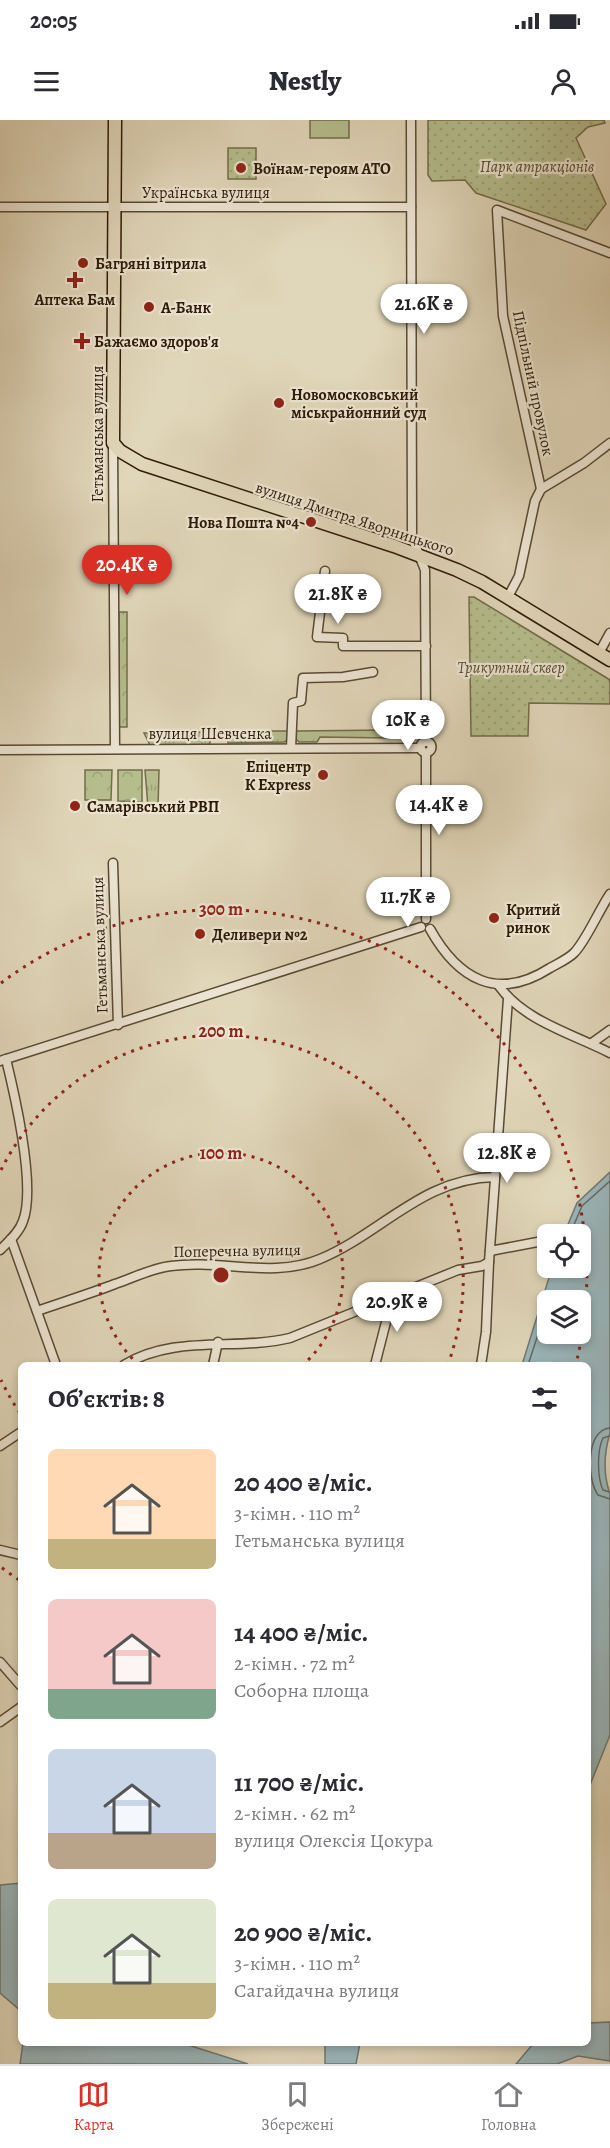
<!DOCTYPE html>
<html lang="uk">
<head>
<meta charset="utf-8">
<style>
	body { margin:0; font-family:Alegreya,serif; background:#f7f7f7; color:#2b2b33; height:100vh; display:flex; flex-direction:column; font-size:22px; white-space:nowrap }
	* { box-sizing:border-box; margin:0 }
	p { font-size:20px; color:#7c7c81 }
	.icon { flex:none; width:33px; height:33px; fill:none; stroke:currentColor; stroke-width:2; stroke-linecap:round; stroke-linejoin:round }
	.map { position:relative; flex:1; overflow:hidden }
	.side { position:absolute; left:18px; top:1242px; width:573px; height:684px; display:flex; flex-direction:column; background:#fff; border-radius:9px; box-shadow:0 3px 9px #0003 }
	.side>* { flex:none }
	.tools { position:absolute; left:537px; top:1104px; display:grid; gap:12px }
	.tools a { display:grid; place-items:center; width:54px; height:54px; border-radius:9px; background:#fff; box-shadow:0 3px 9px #0003; font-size:30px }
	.price { position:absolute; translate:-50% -51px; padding:0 14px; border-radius:21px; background:#fff; color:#222; font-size:20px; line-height:39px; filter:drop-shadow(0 2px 3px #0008) }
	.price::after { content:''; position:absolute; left:50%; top:36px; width:18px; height:14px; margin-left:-9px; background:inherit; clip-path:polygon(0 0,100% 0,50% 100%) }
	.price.selected { background:#d93025; color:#fff }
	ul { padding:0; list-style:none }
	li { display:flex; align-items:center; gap:18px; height:150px; padding:0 30px }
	li span { display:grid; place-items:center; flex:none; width:168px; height:120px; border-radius:9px; color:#555 }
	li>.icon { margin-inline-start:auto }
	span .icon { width:72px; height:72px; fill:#fffc; stroke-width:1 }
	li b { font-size:26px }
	h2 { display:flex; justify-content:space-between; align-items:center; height:72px; padding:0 30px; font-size:26px }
	.status { display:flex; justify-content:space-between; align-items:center; height:42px; padding:0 30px; background:#fff; direction:ltr }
	.status svg { height:16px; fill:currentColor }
	header { display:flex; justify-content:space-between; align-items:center; height:78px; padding:0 30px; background:#fff; font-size:27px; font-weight:800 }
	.tab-bar { display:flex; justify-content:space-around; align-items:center; height:84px; border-top:2px solid #e1e1e2; background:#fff; font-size:16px; color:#7c7c81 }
	.tab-bar a { display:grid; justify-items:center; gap:3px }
	.tab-bar .selected { color:#d93025 }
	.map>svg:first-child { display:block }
</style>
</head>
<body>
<div class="status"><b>20:05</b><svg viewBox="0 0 49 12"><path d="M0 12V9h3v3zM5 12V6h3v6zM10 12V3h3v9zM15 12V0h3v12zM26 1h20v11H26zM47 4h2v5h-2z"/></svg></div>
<header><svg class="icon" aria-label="menu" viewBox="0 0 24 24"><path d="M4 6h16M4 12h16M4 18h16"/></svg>Nestly<svg class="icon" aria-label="person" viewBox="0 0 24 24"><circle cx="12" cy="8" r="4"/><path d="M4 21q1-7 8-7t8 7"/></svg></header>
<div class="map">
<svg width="610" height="1944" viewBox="0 0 610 1944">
	<defs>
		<pattern id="grass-tufts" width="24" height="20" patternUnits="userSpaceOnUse" patternTransform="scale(1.5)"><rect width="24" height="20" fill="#b5bd8d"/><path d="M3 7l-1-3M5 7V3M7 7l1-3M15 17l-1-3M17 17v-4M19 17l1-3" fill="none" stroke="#9ca278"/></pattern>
		<pattern id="forest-crowns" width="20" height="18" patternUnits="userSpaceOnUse" patternTransform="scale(1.5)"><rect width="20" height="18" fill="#b5bd8d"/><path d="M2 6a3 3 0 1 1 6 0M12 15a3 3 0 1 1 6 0" fill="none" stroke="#9ca278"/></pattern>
		<pattern id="park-dots" width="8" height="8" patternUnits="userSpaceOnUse" patternTransform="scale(1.5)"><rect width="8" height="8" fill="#b5bd8d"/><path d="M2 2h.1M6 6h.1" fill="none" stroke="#9ca278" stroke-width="1.8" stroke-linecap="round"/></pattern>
	</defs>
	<rect width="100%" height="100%" fill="#e0d6b9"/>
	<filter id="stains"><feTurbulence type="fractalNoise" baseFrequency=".00333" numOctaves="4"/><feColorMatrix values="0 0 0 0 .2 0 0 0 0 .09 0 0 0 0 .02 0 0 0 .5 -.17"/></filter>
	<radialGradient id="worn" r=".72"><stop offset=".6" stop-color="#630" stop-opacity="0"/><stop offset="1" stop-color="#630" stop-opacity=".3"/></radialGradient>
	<g fill="url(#grass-tufts)" stroke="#726c4a" stroke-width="1.5">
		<path d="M389 610 390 618 320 617 317 622H299L294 617 295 611Z"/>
		<path d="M228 611H287L288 613V620L284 622 228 623Z"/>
		<path d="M214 612 209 625H150L144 613Z"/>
		<path d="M145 650H159L158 687H148Z"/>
	</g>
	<g fill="url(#forest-crowns)" stroke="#726c4a" stroke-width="1.5">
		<rect x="119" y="492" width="8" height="115"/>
		<path d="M85 650H112L111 680H85Z"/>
		<path d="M118 650H142V682L118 681Z"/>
	</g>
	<g fill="url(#park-dots)" stroke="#726c4a" stroke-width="1.5">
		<path d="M428 0H604L605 3 588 7 576 18 606 84 586 110 476 73 465 60 432 61 428 55Z"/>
		<rect x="228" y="28" width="28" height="31"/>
		<path d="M469 477H474L610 560V584L529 583 528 616H471Z"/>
	</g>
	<rect fill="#b5bd8d" stroke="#726c4a" stroke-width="1.5" x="310" y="0" width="39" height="18"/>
	<g fill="#9ab6bb" stroke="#6f7873" stroke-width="1.5" fill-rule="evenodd">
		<path d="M610 1052V1313C604 1333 603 1354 610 1374V1615L588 1670V1245H522L552 1148H580V1114H564L577 1083ZM548 1180H580V1214H548Z"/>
		<path d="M21 1763V1891L0 1873V1765Z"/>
		<path d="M610 1902V1941L578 1936 557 1944H516L533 1924 588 1923V1903Z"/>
		<path d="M23 1923H182L248 1944H20Z"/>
		<path d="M325 1923H360L356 1944H325Z"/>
	</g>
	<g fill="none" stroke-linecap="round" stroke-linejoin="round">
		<g stroke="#646860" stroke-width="1.5">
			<path d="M570 1114 582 1086 610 1061"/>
			<path d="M528 1245 548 1184"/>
			<path d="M610 1308C585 1310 587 1360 598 1375L610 1379"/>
			<path d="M610 1316 603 1318C597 1330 597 1357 603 1370L610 1372"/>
		</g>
		<defs>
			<g id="minor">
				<path d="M411 0 412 417 425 450 426 622"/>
				<path d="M0 87H411"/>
				<path d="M113 323 115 629"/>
				<path d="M541 369 503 196 497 90 610 133"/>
				<path d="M325 451 317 517 343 518V526H426"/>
				<path d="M508 477 519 456 535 381 541 369 584 343 610 323"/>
				<path d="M599 533 610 513"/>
				<circle cx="426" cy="627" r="5.5"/>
				<path d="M291 628 293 583 301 581 303 558 343 557 373 552"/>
				<path d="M0 630 421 628"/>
				<path d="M426 633V799"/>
				<path d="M113 743 118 905"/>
				<path d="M430 809C458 859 497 882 550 848 557 844 568 839 574 833 586 821 599 790 610 774"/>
				<path d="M499 866C524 901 573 914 610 933"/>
				<path d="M592 923 610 910"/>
				<path d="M0 941 421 807"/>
				<path d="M556 1114 560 1112"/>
				<path d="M11 1119 56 1245"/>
				<path d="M0 1130C8 1122 19 1113 23 1101 36 1067 15 976 6 939"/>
				<path d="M490 1131 548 1120"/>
				<path d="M37 1191C63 1182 89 1174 115 1164 133 1158 152 1148 171 1146 220 1139 273 1159 320 1139 382 1113 423 1058 495 1057"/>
				<path d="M124 1245C175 1214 236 1231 290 1218L458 1150 482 1146 489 1142"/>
				<path d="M213 1245 218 1222"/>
				<path d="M375 1245 387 1198 386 1180"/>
				<path d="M481 1245 486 1212 489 1142 508 879"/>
				<path d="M0 1326 21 1312"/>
				<path d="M0 1430 21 1435"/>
				<path d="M0 1542 21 1566"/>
				<path d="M0 1602 21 1587"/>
			</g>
			<path id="highway" d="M115 0 113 323 120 331 142 344 394 426 457 450 482 462 610 540"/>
		</defs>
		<use href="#minor" stroke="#5a4a33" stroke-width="11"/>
		<use href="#highway" stroke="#2e1b06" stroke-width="15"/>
		<use href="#minor" stroke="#ebe4d2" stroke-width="8"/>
		<use href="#highway" stroke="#e0d6b9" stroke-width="12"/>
	</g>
	<g fill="none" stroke="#8f2418" stroke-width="3" stroke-dasharray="3 6">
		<path d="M139 1245A122 122 0 1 1 303 1245"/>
		<path d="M20 1293A244 244 0 0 1 1 1260M1 1050A244 244 0 0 1 448 1244"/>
		<path d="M19 1460A366 366 0 0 1 1 1447M1 863A366 366 0 0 1 576 1244"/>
	</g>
	<g fill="#8f2418" stroke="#ebe4d2" stroke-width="2">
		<circle cx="241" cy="48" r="6"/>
		<circle cx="83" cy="143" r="6"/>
		<path d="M72 151h6v6h6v6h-6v6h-6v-6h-6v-6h6z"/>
		<circle cx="149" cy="187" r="6"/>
		<path d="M79 212h6v6h6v6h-6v6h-6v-6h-6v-6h6z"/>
		<circle cx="279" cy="283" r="6"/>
		<circle cx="311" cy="402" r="6"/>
		<circle cx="323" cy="655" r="6"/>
		<circle cx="75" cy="686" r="6"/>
		<circle cx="494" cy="798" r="6"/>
		<circle cx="200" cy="814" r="6"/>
	</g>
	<g text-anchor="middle" stroke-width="4.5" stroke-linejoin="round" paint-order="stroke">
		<g font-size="16" font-style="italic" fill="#564c2e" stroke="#ebe4d2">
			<text x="537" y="52">Парк атракціонів</text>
			<text x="511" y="553">Трикутний сквер</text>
		</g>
		<g font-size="16" font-weight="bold" fill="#2e1b06" stroke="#ebe4d2" text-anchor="start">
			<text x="253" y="54">Воїнам-героям АТО</text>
			<text x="95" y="149">Багряні вітрила</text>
			<text x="75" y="185" text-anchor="middle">Аптека Бам</text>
			<text x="161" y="193">А-Банк</text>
			<text x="94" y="227">Бажаємо здоров'я</text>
			<text x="291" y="280">Новомосковський<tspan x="291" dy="18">міськрайонний суд</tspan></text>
			<text x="299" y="408" text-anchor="end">Нова Пошта №4</text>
			<text x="311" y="652" text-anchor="end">Епіцентр<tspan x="311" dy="18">К Express</tspan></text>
			<text x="87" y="692">Самарівський РВП</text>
			<text x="506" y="795">Критий<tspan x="506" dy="18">ринок</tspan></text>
			<text x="212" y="820">Деливери №2</text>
		</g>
		<g font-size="16" fill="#2e1b06" stroke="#ebe4d2">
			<text x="206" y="78">Українська вулиця</text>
			<text transform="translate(534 263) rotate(78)" y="6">Підпільний провулок</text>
			<text transform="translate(97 314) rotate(-90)" y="6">Гетьманська вулиця</text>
			<text transform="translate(355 398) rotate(18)" y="6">вулиця Дмитра Яворницького</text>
			<text x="210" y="619">вулиця Шевченка</text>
			<text transform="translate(99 825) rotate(-92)" y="6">Гетьманська вулиця</text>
			<text transform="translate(237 1130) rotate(-1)" y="6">Поперечна вулиця</text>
		</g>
	</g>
	<circle cx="221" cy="1155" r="9" fill="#8f2418" stroke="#ebe4d2" stroke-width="3"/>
	<g font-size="18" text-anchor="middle" font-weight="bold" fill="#8f2418" stroke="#ebe4d2" stroke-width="4.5" stroke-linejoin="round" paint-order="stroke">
		<text x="221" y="795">300 m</text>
		<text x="221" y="917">200 m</text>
		<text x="221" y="1039">100 m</text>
	</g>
	<rect width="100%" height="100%" filter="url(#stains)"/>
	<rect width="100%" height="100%" fill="url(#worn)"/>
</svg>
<div class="tools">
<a><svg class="icon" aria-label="locate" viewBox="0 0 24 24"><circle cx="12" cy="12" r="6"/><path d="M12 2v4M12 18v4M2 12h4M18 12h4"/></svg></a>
<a><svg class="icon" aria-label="layers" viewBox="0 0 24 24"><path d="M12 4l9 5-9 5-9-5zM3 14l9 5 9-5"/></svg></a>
</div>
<b class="price" style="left:424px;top:215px">21.6K ₴</b>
<b class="price selected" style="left:127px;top:476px">20.4K ₴</b>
<b class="price" style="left:338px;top:505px">21.8K ₴</b>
<b class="price" style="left:408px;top:631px">10K ₴</b>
<b class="price" style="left:439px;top:716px">14.4K ₴</b>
<b class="price" style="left:408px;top:808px">11.7K ₴</b>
<b class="price" style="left:507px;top:1064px">12.8K ₴</b>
<b class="price" style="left:397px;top:1213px">20.9K ₴</b>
<section class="side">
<h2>Об’єктів: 8<svg class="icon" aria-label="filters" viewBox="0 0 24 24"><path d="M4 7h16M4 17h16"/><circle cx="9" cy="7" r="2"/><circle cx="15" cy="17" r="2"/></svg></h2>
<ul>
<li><span style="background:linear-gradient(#ffd9b3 75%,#c2b280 0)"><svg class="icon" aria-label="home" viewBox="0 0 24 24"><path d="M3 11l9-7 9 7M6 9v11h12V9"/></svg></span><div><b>20 400 ₴/міс.</b><p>3-кімн. · 110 m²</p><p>Гетьманська вулиця</p></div></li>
<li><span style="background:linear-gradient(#f6c9c9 75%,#7fa58c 0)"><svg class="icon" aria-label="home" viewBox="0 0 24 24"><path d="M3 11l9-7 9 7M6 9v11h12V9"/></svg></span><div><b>14 400 ₴/міс.</b><p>2-кімн. · 72 m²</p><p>Соборна площа</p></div></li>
<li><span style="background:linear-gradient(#c9d6e8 70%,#b9a48a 0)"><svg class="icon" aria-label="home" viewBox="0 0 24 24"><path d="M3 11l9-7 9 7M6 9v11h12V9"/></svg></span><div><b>11 700 ₴/міс.</b><p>2-кімн. · 62 m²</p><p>вулиця Олексія Цокура</p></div></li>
<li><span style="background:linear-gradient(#dfe7d0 70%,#c2b280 0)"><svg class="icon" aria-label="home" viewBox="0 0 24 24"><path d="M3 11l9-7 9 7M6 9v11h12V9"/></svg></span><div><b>20 900 ₴/міс.</b><p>3-кімн. · 110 m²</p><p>Сагайдачна вулиця</p></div></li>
</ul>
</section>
</div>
<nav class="tab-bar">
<a class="selected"><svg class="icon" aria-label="map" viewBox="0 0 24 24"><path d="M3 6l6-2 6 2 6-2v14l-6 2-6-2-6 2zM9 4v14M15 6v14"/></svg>Карта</a>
<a><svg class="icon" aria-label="saved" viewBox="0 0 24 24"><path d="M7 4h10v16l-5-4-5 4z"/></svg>Збережені</a>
<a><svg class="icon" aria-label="home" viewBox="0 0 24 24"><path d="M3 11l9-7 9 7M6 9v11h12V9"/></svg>Головна</a>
</nav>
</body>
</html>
